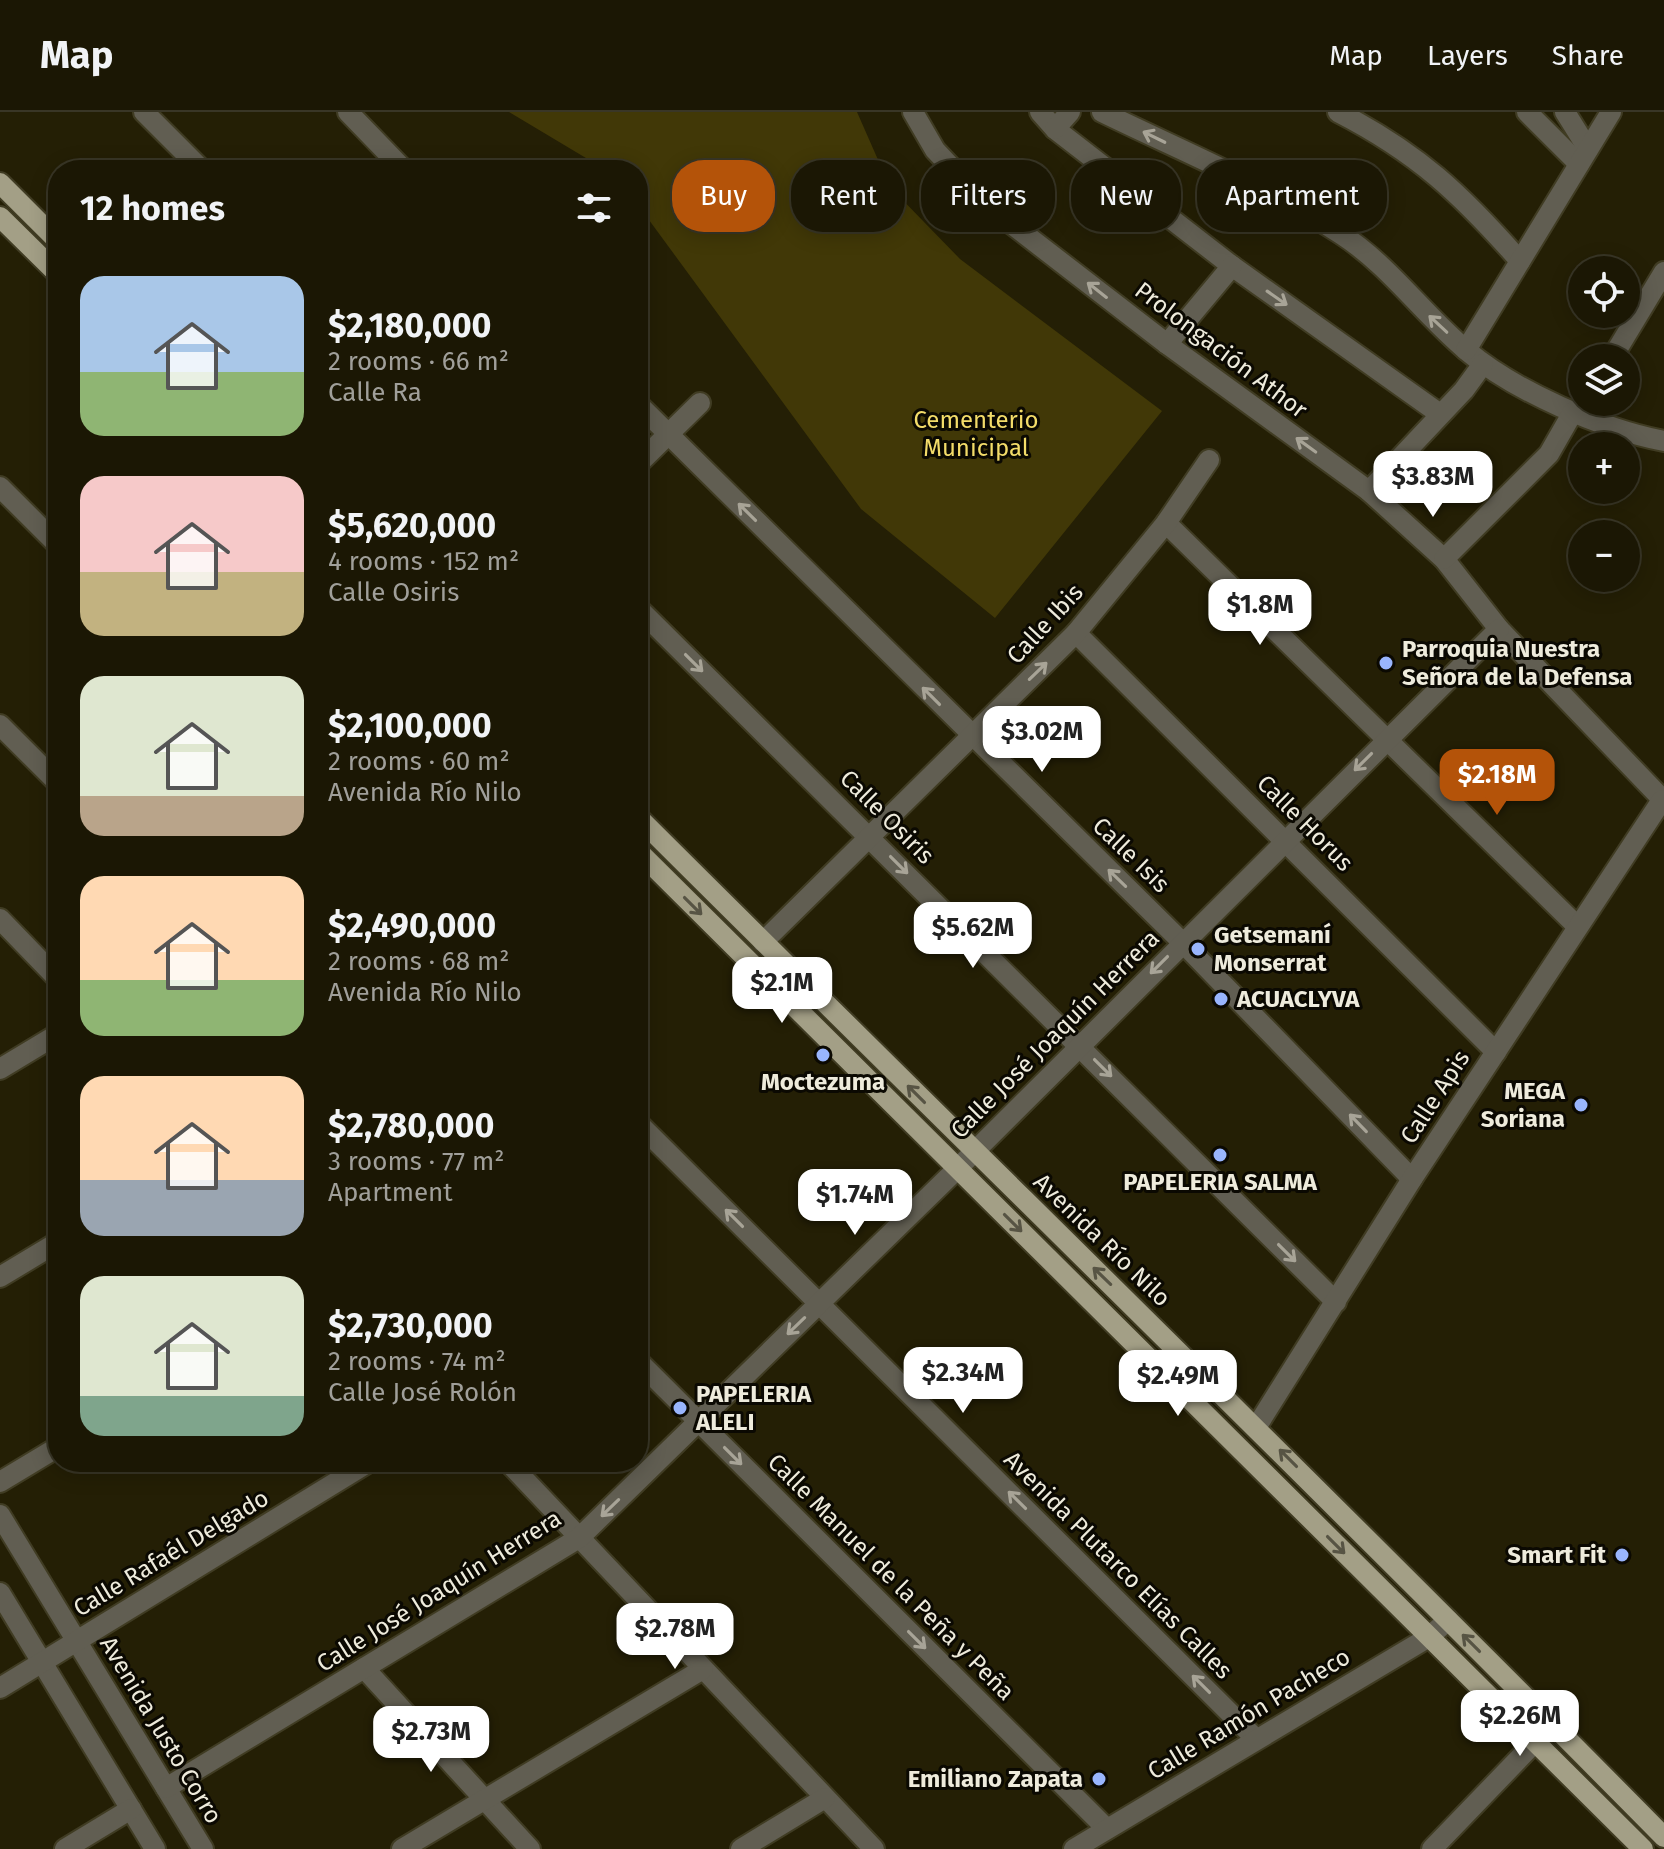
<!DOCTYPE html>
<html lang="en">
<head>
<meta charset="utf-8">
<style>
	body { margin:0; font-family:"Fira Sans",sans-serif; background:#282413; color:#f1f3f6; height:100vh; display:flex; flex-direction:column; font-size:30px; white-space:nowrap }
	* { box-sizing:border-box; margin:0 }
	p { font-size:26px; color:#a09f9a }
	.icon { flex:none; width:44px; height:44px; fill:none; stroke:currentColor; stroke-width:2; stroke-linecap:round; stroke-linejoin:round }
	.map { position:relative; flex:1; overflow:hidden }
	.panel { position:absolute; left:48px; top:48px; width:600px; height:1312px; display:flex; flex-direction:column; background:#1b1704; border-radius:32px; box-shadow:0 4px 20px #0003,0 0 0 2px #393626 }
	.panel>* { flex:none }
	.guide { position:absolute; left:672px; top:48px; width:760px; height:72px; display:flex; gap:16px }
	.buttons { position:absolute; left:1568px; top:144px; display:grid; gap:16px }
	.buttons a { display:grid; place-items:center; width:72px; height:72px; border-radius:50%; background:#1b1704; box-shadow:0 4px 20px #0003,0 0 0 2px #393626; font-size:40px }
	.price { position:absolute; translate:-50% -68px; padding:0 18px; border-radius:16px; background:#fff; color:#222; font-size:26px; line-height:52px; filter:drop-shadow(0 2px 4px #0008) }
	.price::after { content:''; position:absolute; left:50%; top:48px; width:24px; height:18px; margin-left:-12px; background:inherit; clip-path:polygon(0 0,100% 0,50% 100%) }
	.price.selected { background:#b45309; color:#fff }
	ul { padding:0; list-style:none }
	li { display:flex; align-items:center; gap:24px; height:200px; padding:0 32px }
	li span { display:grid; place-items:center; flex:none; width:224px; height:160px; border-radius:24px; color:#555 }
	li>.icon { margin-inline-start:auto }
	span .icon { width:96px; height:96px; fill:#fffc; stroke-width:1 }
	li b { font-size:34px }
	h2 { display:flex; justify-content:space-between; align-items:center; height:96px; padding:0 32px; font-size:34px }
	.tag { padding:0 28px; border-radius:32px; background:#1b1704; box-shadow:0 4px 20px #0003,0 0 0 2px #393626; font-size:28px; line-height:72px }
	.tag.selected { background:#b45309; color:#fff }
	header { display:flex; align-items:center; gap:48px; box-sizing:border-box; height:112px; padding:0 40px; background:#1b1704; border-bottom:2px solid #393626 }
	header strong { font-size:38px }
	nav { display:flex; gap:44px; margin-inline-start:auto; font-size:28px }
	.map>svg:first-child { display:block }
</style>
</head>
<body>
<header>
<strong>Map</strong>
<nav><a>Map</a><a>Layers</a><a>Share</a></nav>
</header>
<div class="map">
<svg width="1664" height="1737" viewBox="0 0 1664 1737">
	<rect width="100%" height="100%" fill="#241f05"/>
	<path fill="#413807" d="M509 0H857L890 75 960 147 1162 299 995 506 861 397 638 93V58H606Z"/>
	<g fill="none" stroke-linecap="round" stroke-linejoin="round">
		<defs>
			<g id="minor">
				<path d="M144 0 202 58"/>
				<path d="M348 0 404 58"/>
				<path d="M913 0 935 38 987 93 1167 232 1369 379 1444 447 1499 517 1664 689"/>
				<path d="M1040 0 1055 17 1232 154 1440 302"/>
				<path d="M1102 0C1182 39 1267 74 1341 122 1390 154 1422 201 1466 238 1514 279 1602 317 1664 329"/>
				<path d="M1338 0C1418 41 1461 82 1520 149"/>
				<path d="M1527 0 1579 52"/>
				<path d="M1565 0 1588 37"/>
				<path d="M1055 17 1070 0"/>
				<path d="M1167 232 1232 154"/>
				<path d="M1466 238 1611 0"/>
				<path d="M1612 246 1664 160"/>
				<path d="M638 292 1182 830 1412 1067"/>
				<path d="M638 352 700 291"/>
				<path d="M0 375 58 433"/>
				<path d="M1369 379 1464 278 1483 252"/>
				<path d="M1166 411 1577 814"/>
				<path d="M1444 447 1549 342 1573 300"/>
				<path d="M638 496 1336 1190"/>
				<path d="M1076 521 1496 940"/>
				<path d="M0 613 58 671"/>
				<path d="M0 807 58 867"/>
				<path d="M763 830 1076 521 1166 411 1209 348"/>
				<path d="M0 957 58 922"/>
				<path d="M638 1011 1256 1627"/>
				<path d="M0 1165 58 1130"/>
				<path d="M638 1249 1107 1717"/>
				<path d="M1257 1314 1412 1067 1662 688"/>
				<path d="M508 1350 874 1737"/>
				<path d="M0 1370 58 1335"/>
				<path d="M0 1403 203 1737"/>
				<path d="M0 1481 155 1737"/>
				<path d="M364 1556 530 1737"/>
				<path d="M0 1576 369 1350"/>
				<path d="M166 1676 579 1426 958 1056 1499 517"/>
				<path d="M65 1737 131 1697"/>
				<path d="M402 1737 703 1557"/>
				<path d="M741 1737 825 1686"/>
				<path d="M1074 1737 1429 1525 1448 1508"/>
				<path d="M1432 1737 1535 1630"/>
			</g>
			<g id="major">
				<path d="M0 71 58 129"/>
				<path d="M0 105 58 162"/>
				<path d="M638 705C980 1046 1326 1382 1664 1725"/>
				<path d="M638 739 1643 1737"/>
			</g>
		</defs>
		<use href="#minor" stroke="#403c23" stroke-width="24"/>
		<use href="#major" stroke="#403c23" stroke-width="24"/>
		<use href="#minor" stroke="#615e52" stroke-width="20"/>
		<use href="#major" stroke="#a39f86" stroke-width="20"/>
	</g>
	<defs><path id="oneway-shaft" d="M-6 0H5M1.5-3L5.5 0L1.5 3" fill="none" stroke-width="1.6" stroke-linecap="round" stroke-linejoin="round" transform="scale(2)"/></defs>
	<g stroke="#a8a497">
		<use href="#oneway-shaft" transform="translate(1154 25) rotate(-154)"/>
		<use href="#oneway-shaft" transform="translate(1097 178) rotate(-142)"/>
		<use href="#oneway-shaft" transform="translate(1277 186) rotate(35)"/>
		<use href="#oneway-shaft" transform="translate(1438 212) rotate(-137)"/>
		<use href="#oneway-shaft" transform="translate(1306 333) rotate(-144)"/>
		<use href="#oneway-shaft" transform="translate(747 400) rotate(-135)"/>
		<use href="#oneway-shaft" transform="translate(694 551) rotate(45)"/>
		<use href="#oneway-shaft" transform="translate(1038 559) rotate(-44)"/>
		<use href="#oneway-shaft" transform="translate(931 584) rotate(-135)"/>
		<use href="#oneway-shaft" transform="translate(1363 650) rotate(135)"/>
		<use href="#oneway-shaft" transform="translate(899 753) rotate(45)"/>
		<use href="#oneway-shaft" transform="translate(1117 766) rotate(-136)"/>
		<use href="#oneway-shaft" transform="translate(1159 853) rotate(135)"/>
		<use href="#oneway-shaft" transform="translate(1103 956) rotate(45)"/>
		<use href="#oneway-shaft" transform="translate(1358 1011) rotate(-134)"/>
		<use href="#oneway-shaft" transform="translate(734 1106) rotate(-135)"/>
		<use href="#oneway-shaft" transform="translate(1287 1141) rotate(45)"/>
		<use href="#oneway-shaft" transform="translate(796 1214) rotate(136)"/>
		<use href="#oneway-shaft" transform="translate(733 1344) rotate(45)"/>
		<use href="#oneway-shaft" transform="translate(1017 1388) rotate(-135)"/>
		<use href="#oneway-shaft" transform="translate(610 1396) rotate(136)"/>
		<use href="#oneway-shaft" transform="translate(917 1528) rotate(45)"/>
		<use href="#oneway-shaft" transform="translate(1201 1572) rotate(-135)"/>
	</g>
	<g stroke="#575444">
		<use href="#oneway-shaft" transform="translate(693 794) rotate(45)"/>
		<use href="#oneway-shaft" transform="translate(916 982) rotate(-135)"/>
		<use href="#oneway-shaft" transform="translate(1013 1111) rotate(45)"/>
		<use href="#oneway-shaft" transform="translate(1102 1164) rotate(-136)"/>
		<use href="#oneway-shaft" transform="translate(1288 1346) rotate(-135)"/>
		<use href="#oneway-shaft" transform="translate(1336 1433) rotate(45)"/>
		<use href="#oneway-shaft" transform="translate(1471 1531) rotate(-135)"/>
	</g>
	<g fill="#99b5fd" stroke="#0b0902" stroke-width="3">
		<circle cx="1386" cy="551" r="8"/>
		<circle cx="1198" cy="837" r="8"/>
		<circle cx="1221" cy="887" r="8"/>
		<circle cx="823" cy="943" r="8"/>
		<circle cx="1581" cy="993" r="8"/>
		<circle cx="1220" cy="1043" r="8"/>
		<circle cx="680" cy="1296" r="8"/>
		<circle cx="1622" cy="1443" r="8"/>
		<circle cx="1099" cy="1667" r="8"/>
	</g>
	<g text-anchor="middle" stroke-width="6" stroke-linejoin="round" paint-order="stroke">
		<g font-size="24" fill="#eeebdc" stroke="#0b0902">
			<text transform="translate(1221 238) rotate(37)" y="8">Prolongación Athor</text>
			<text transform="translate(1045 512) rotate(-47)" y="8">Calle Ibis</text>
			<text transform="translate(887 705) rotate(45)" y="8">Calle Osiris</text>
			<text transform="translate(1305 711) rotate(45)" y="8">Calle Horus</text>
			<text transform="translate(1131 743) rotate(44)" y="8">Calle Isis</text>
			<text transform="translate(1055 922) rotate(-45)" y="8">Calle José Joaquín Herrera</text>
			<text transform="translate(1435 985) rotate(-57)" y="8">Calle Apis</text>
			<text transform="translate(1102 1128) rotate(44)" y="8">Avenida Río Nilo</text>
			<text transform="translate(171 1441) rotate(-31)" y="8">Calle Rafaél Delgado</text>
			<text transform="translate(1118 1453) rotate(45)" y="8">Avenida Plutarco Elías Calles</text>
			<text transform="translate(891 1465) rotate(45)" y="8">Calle Manuel de la Peña y Peña</text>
			<text transform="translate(439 1479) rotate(-32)" y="8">Calle José Joaquín Herrera</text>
			<text transform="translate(1249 1602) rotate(-31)" y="8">Calle Ramón Pacheco</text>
			<text transform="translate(161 1618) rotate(59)" y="8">Avenida Justo Corro</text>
		</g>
		<g font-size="24" fill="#f3dc69" stroke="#0b0902">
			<text x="976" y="316">Cementerio<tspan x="976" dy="28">Municipal</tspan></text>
		</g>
		<g font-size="24" font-weight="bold" fill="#eeebdc" stroke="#0b0902" text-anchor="start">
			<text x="1402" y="545">Parroquia Nuestra<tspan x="1402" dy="28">Señora de la Defensa</tspan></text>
			<text x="1214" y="831">Getsemaní<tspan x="1214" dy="28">Monserrat</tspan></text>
			<text x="1237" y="895">ACUACLYVA</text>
			<text x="823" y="978" text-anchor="middle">Moctezuma</text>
			<text x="1565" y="987" text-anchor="end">MEGA<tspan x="1565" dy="28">Soriana</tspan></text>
			<text x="1220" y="1078" text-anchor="middle">PAPELERIA SALMA</text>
			<text x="696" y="1290">PAPELERIA<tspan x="696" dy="28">ALELI</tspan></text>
			<text x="1606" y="1451" text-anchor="end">Smart Fit</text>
			<text x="1083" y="1675" text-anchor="end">Emiliano Zapata</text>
		</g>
	</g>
</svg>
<div class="buttons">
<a><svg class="icon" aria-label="locate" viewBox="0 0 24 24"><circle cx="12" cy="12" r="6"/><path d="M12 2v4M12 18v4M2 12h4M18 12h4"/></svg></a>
<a><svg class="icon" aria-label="layers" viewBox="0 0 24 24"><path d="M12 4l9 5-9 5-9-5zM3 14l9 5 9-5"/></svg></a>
<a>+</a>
<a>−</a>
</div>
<b class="price" style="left:1433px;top:407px">$3.83M</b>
<b class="price" style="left:1260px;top:535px">$1.8M</b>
<b class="price" style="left:1042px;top:662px">$3.02M</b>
<b class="price selected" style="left:1497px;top:705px">$2.18M</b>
<b class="price" style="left:973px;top:858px">$5.62M</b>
<b class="price" style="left:782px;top:913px">$2.1M</b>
<b class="price" style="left:855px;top:1125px">$1.74M</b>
<b class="price" style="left:963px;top:1303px">$2.34M</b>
<b class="price" style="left:1178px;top:1306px">$2.49M</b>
<b class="price" style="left:675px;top:1559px">$2.78M</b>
<b class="price" style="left:1520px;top:1646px">$2.26M</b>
<b class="price" style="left:431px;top:1662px">$2.73M</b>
<div class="guide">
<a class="tag selected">Buy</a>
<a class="tag">Rent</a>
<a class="tag">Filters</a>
<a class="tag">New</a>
<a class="tag">Apartment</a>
</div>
<section class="panel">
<h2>12 homes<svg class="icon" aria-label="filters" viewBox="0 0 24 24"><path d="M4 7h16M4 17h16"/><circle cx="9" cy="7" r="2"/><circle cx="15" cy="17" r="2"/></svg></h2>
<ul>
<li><span style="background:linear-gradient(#a9c7e8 60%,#8fb573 0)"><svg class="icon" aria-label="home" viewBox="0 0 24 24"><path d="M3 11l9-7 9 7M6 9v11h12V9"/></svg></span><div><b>$2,180,000</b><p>2 rooms · 66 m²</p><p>Calle Ra</p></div></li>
<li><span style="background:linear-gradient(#f6c9c9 60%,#c2b280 0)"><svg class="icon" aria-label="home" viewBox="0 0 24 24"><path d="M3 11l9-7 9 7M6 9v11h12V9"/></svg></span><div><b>$5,620,000</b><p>4 rooms · 152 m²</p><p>Calle Osiris</p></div></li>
<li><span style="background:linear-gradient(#dfe7d0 75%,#b9a48a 0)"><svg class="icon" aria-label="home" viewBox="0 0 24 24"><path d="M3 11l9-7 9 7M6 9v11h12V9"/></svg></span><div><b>$2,100,000</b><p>2 rooms · 60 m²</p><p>Avenida Río Nilo</p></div></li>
<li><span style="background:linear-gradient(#ffd9b3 65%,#8fb573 0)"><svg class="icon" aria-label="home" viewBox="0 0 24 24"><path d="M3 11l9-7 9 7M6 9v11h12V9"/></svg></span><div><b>$2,490,000</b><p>2 rooms · 68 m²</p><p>Avenida Río Nilo</p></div></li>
<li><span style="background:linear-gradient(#ffd9b3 65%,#9aa5b1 0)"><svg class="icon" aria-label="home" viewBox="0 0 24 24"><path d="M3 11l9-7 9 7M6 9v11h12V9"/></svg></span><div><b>$2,780,000</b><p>3 rooms · 77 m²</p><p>Apartment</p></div></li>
<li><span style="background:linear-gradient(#dfe7d0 75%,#7fa58c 0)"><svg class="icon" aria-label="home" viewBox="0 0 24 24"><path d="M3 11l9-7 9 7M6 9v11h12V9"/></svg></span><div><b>$2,730,000</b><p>2 rooms · 74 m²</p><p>Calle José Rolón</p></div></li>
</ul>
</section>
</div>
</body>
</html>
